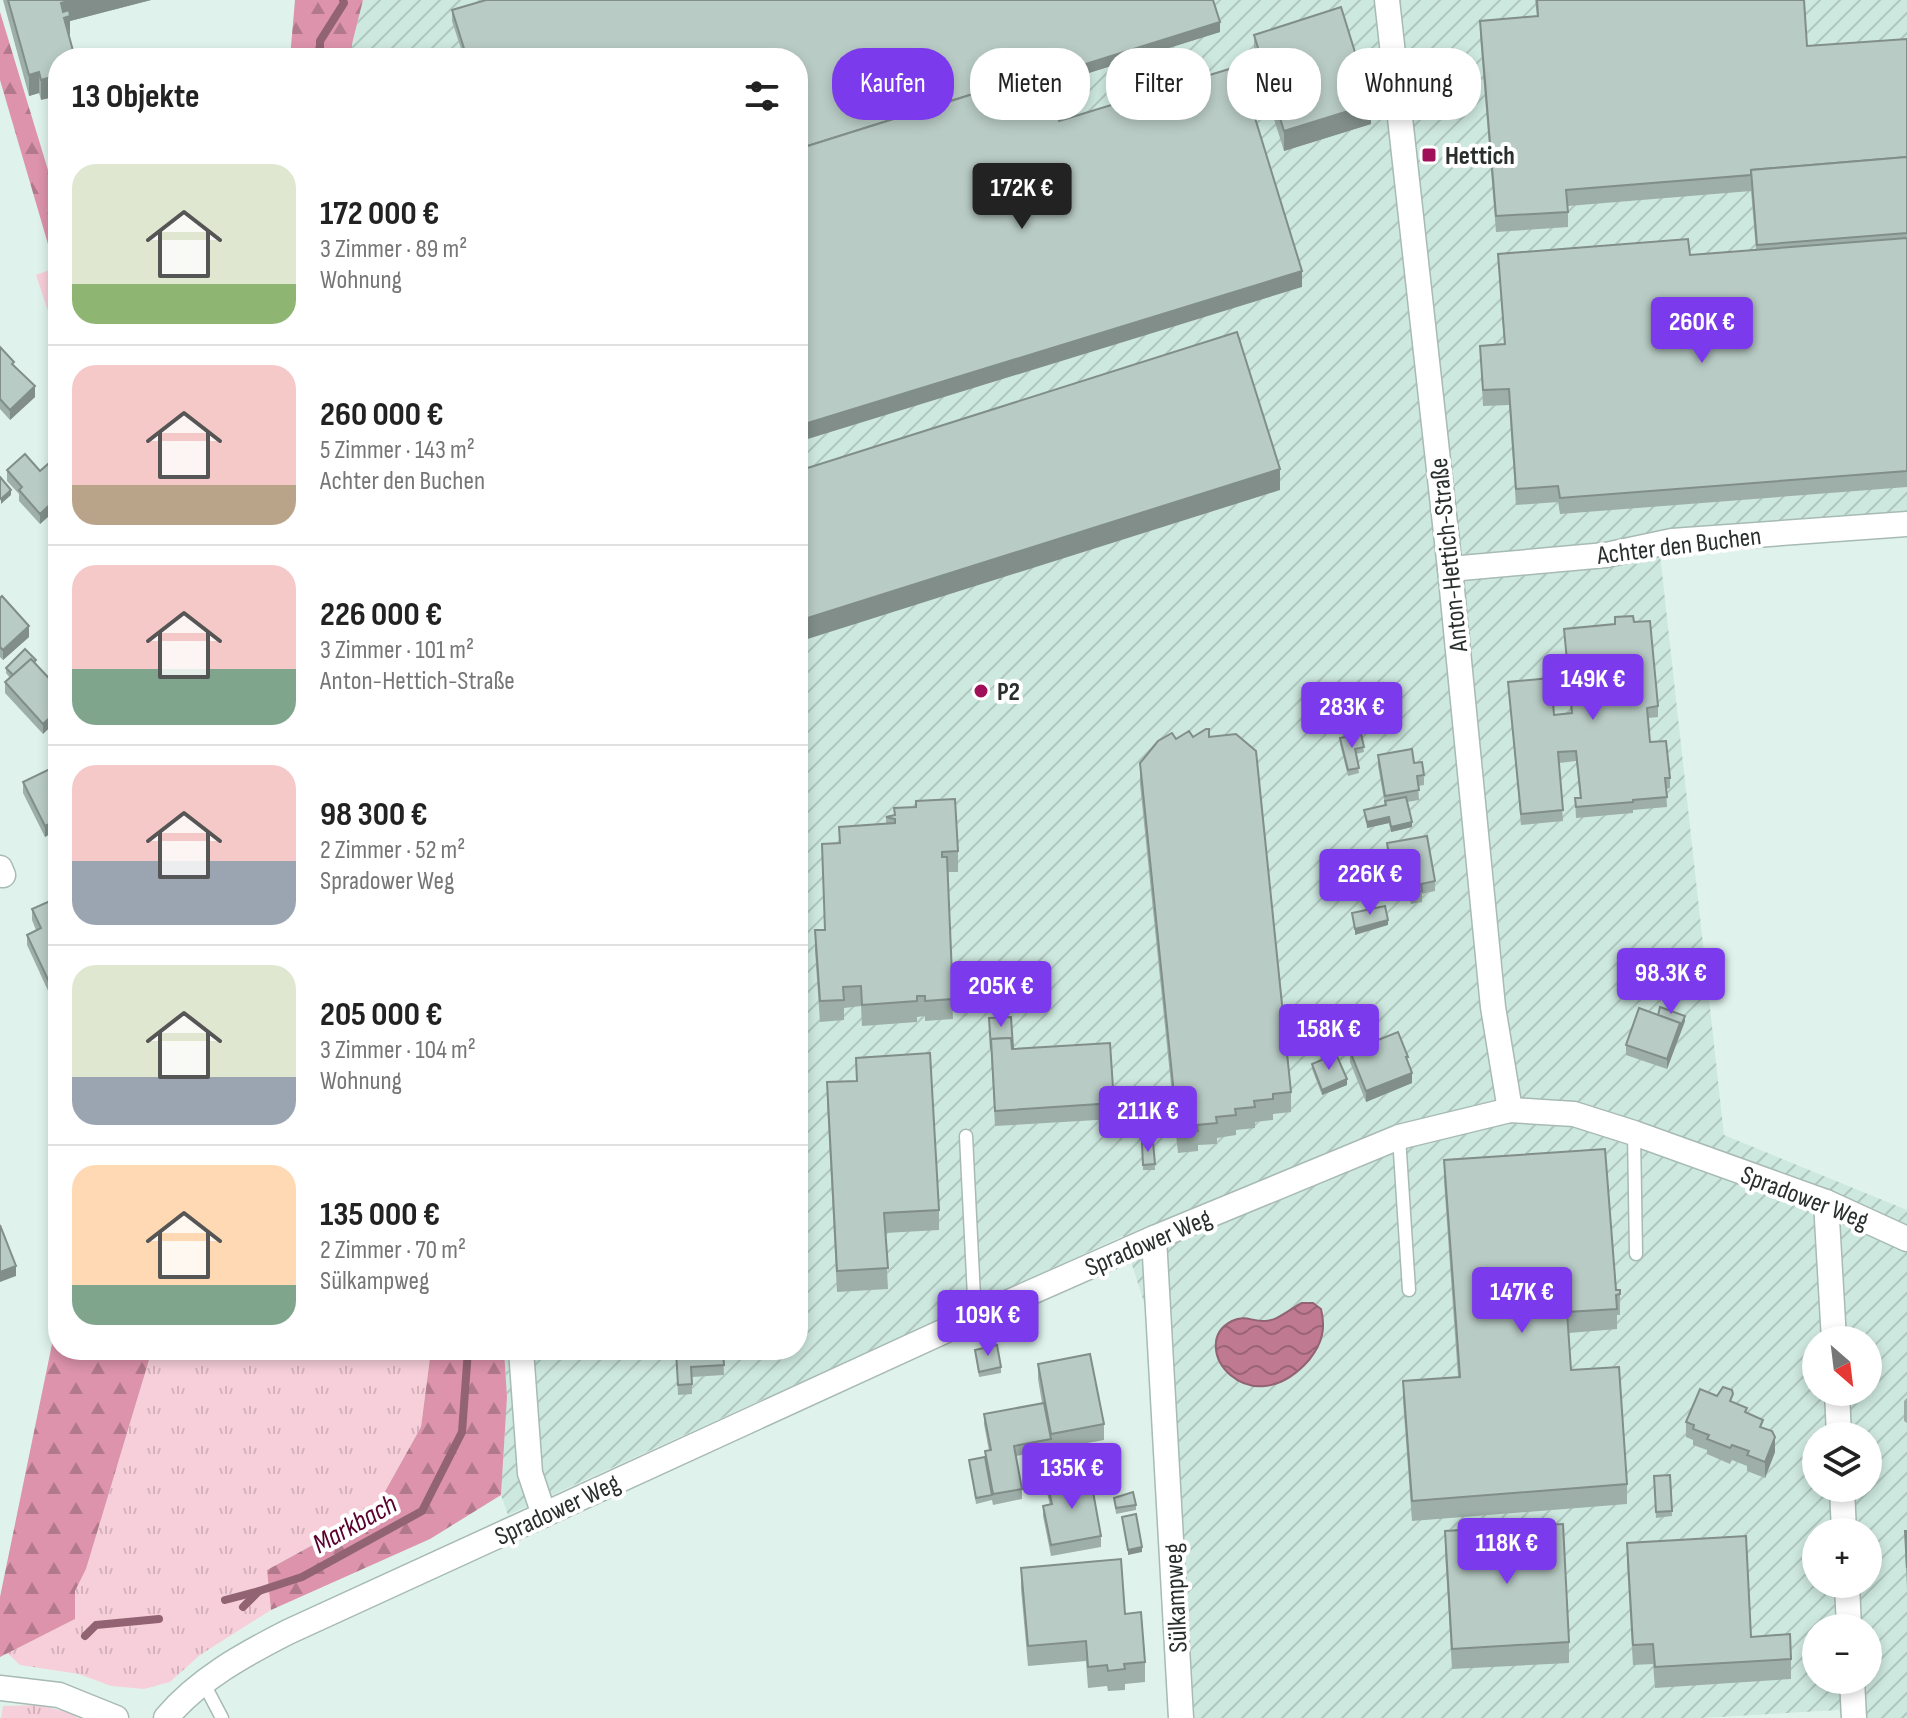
<!DOCTYPE html>
<html lang="de">
<head>
<meta charset="utf-8">
<style>
	body { margin:0; font-family:"Sofia Sans Condensed",sans-serif; background:#f6f6f6; color:#222; height:100vh; display:flex; flex-direction:column; font-size:30px; white-space:nowrap }
	* { box-sizing:border-box; margin:0 }
	p { font-size:26px; color:#767676 }
	.icon { flex:none; width:44px; height:44px; fill:none; stroke:currentColor; stroke-width:2; stroke-linecap:round; stroke-linejoin:round }
	.map { position:relative; flex:1; overflow:hidden }
	.sheet { position:absolute; left:48px; top:48px; width:760px; height:1312px; display:flex; flex-direction:column; background:#fff; border-radius:32px; box-shadow:0 4px 12px #0003 }
	.sheet>* { flex:none }
	.top-card { position:absolute; left:832px; top:48px; width:760px; height:72px; display:flex; gap:16px }
	.needle { width:52px; rotate:152deg }
	.buttons { position:absolute; left:1802px; top:1326px; display:grid; gap:16px }
	.buttons a { display:grid; place-items:center; width:80px; height:80px; border-radius:50%; background:#fff; box-shadow:0 4px 12px #0003; font-size:40px }
	.price { position:absolute; translate:-50% -68px; padding:0 18px; border-radius:8px; background:#7c3aed; color:#fff; font-size:26px; line-height:52px; filter:drop-shadow(0 2px 4px #0008) }
	.price::after { content:''; position:absolute; left:50%; top:48px; width:24px; height:18px; margin-left:-12px; background:inherit; clip-path:polygon(0 0,100% 0,50% 100%) }
	.price.current { background:#222; color:#fff }
	ul { padding:0; list-style:none }
	li { display:flex; align-items:center; gap:24px; height:200px; padding:0 24px }
	li+li { border-top:2px solid #e0e0e0 }
	li span { display:grid; place-items:center; flex:none; width:224px; height:160px; border-radius:24px; color:#555 }
	li>.icon { margin-inline-start:auto }
	span .icon { width:96px; height:96px; fill:#fffc; stroke-width:1 }
	li b { font-size:34px }
	h2 { display:flex; justify-content:space-between; align-items:center; height:96px; padding:0 24px; font-size:34px }
	.chip { padding:0 28px; border-radius:32px; background:#fff; box-shadow:0 4px 12px #0003; font-size:28px; line-height:72px }
	.chip.current { background:#7c3aed; color:#fff }
	.map>svg:first-child { display:block }
</style>
</head>
<body>
<div class="map">
<svg width="1907" height="1718" viewBox="0 0 1907 1718">
	<defs>
		<pattern id="industrial-furrows" width="10" height="10" patternUnits="userSpaceOnUse" patternTransform="scale(2)"><rect width="10" height="10" fill="#cde8df"/><path d="M-1 1l2-2M0 10L10 0M9 11l2-2" fill="none" stroke="#b0c7c0"/></pattern>
		<pattern id="grass-tufts" width="24" height="20" patternUnits="userSpaceOnUse" patternTransform="scale(2)"><rect width="24" height="20" fill="#f7cfdb"/><path d="M3 7l-1-3M5 7V3M7 7l1-3M15 17l-1-3M17 17v-4M19 17l1-3" fill="none" stroke="#d4b2bc"/></pattern>
		<pattern id="forest-firs" width="22" height="20" patternUnits="userSpaceOnUse" patternTransform="scale(2)"><rect width="22" height="20" fill="#dc93ab"/><path d="M5 1l3.5 6h-7zM16 11l3.5 6h-7z" fill="#b2788c"/></pattern>
		<pattern id="water-waves" width="16" height="10" patternUnits="userSpaceOnUse" patternTransform="scale(2)"><rect width="16" height="10" fill="#bf7990"/><path d="M0 5q4-4 8 0t8 0" fill="none" stroke="#9b6476"/></pattern>
	</defs>
	<rect width="100%" height="100%" fill="#dff3ec"/>
	<path fill="url(#industrial-furrows)" fill-rule="evenodd" d="M363 0H1907V535L1660 554 1724 1135 1907 1210V1718H1841L1839 1710 1702 1718H1171L1145 1306 1123 1236 508 1515 501 1495 507 1397 504 1350H798V58H352V44ZM1816 1340H1868V1392H1816ZM1816 1436H1868V1488H1816ZM1816 1532H1868V1584H1816ZM1816 1628H1868V1680H1816Z"/>
	<g fill="url(#grass-tufts)">
		<path d="M58 267V341L36 275Z"/>
		<path d="M152 1350H431L421 1427 378 1504 353 1523 267 1570 271 1610 200 1655 170 1682 144 1689 111 1686 79 1674 20 1665 7 1653 75 1619V1591L86 1569Z"/>
		<path d="M38 1705 75 1714 77 1718H1L3 1706Z"/>
	</g>
	<g fill="url(#forest-firs)">
		<path d="M295 0H363L352 44V58H290Z"/>
		<path d="M0 12 58 203V267L55 268 0 80Z"/>
		<path d="M58 1315V1350H152L86 1569 75 1591V1619L0 1657V1597Z"/>
		<path d="M431 1350H504L507 1397 501 1495 430 1539 271 1610 267 1570 353 1523 378 1504 421 1427Z"/>
	</g>
	<path fill="url(#water-waves)" stroke="#926372" stroke-width="2" d="M1302 1303H1313L1321 1309C1326 1329 1322 1344 1309 1360 1249 1428 1185 1345 1232 1321 1244 1315 1252 1321 1263 1321 1276 1322 1290 1309 1302 1303Z"/>
	<g fill="none" stroke-linecap="round" stroke-linejoin="round">
		<g stroke="#926372" stroke-width="8">
			<path d="M320 58V41L344 3 343 0"/>
			<path d="M225 1600 259 1591"/>
			<path d="M243 1607 259 1591 302 1577 422 1511 462 1432 468 1350"/>
			<path d="M85 1636 96 1625 159 1619"/>
		</g>
		<defs>
			<g id="lane">
				<path d="M1634 1133 1636 1254"/>
				<path d="M966 1136 975 1317"/>
				<path d="M1399 1137 1409 1290"/>
				<path d="M203 1682 222 1718"/>
			</g>
			<g id="street">
				<path d="M1387 0 1450 569 1493 1007 1510 1110"/>
				<path d="M1450 569 1606 555 1672 541 1907 524"/>
				<path d="M0 868 3 875"/>
				<path d="M1826 1202 1834 1340"/>
				<path d="M1154 1238 1181 1718"/>
				<path d="M521 1350 530 1473 544 1515"/>
				<path d="M1837 1392 1839 1436"/>
				<path d="M1842 1488 1844 1532"/>
				<path d="M1847 1584 1849 1628"/>
				<path d="M1852 1680 1854 1718"/>
				<path d="M0 1688 59 1695 116 1718"/>
				<path d="M166 1718C199 1679 243 1655 288 1632L975 1317 1154 1238 1399 1137 1510 1110 1574 1114 1634 1133 1826 1202 1907 1239"/>
			</g>
		</defs>
		<use href="#lane" stroke="#a7bab4" stroke-width="15"/>
		<use href="#street" stroke="#a7bab4" stroke-width="27"/>
		<use href="#lane" stroke="#fff" stroke-width="12"/>
		<use href="#street" stroke="#fff" stroke-width="24"/>
	</g>
	<g fill="#9eafa9">
		<path d="M3 0H151L70 21 41 100 39 93 29 96Z"/>
		<path d="M1535 0H1804L1807 46 1907 39V487L1560 514 1558 502 1516 505 1509 405 1483 406 1480 346 1504 344 1498 254 1690 255 1756 250 1751 191 1568 206V227L1496 232 1480 36V21L1537 16Z"/>
		<path d="M452 10 1220 32 1047 86 1059 121 1302 287 798 58H464L452 21Z"/>
		<path d="M1254 35 1371 124 1284 151 1254 55Z"/>
		<path d="M0 347 35 397 10 420 0 409Z"/>
		<path d="M58 456V508L40 524 19 501V494L7 481V470L40 471Z"/>
		<path d="M0 598 29 637 3 660 0 657Z"/>
		<path d="M1615 617 1634 622 1658 706V717L1648 718 1650 742 1670 778V788L1666 789 1667 807 1633 810V813L1576 818 1575 798H1580L1576 761 1559 763 1563 821 1521 825 1508 682 1554 715 1571 713 1564 629 1615 624Z"/>
		<path d="M6 668 58 688 43 734 5 693V682L10 678 6 673Z"/>
		<path d="M1342 691 1385 696 1395 718V728L1361 734 1364 752 1356 754 1359 773 1348 776 1340 744V738L1354 735 1350 713 1344 714Z"/>
		<path d="M1193 737H1209L1291 1092V1112L1273 1114V1120L1255 1122V1128L1236 1130V1135L1217 1138V1144L1198 1145V1151L1178 1153 1140 784V763L1176 739Z"/>
		<path d="M1378 755 1414 763 1424 775V785L1418 786 1419 800 1407 802 1412 827 1391 832 1389 823 1367 828 1364 810 1385 805 1378 766Z"/>
		<path d="M58 765 45 837 23 793V782Z"/>
		<path d="M894 815 958 851V872H948L953 1019 925 1021V1016L917 1017V1022L862 1026 861 1006 844 1008V1020L820 1022 815 951V930H825L822 844 839 843V827L886 823V817Z"/>
		<path d="M1387 843 1435 881V891L1422 894V902L1411 904 1409 896 1372 902 1370 877 1391 873 1387 854Z"/>
		<path d="M32 909 58 918 50 995 27 945V935L36 930 32 920Z"/>
		<path d="M1658 1015 1685 1021 1667 1069 1626 1055V1045Z"/>
		<path d="M989 1018 1013 1049 1114 1103V1119L995 1126Z"/>
		<path d="M1350 1051 1408 1062 1412 1083 1366 1102 1350 1062Z"/>
		<path d="M856 1058 939 1210V1230L885 1233 888 1289 837 1292 827 1103V1082L856 1081Z"/>
		<path d="M1312 1064 1347 1085 1322 1095 1312 1069Z"/>
		<path d="M1153 1142 1155 1170H1143L1142 1143Z"/>
		<path d="M1444 1160 1616 1290H1620V1315H1617V1329L1569 1333 1571 1370 1627 1484V1504L1412 1521 1403 1401V1381L1458 1377 1444 1181Z"/>
		<path d="M676 1350H723L724 1375 692 1377V1394L678 1395Z"/>
		<path d="M975 1350 1001 1367V1373L979 1377Z"/>
		<path d="M1038 1364 1104 1424V1440L1016 1456 1022 1489V1499L993 1505 992 1500 976 1504 969 1460 985 1457V1451H989L984 1424V1414L1042 1403 1038 1379Z"/>
		<path d="M1907 1398V1423L1904 1421V1401Z"/>
		<path d="M1733 1403 1763 1428 1775 1452 1765 1478 1747 1471V1466L1732 1460 1730 1464 1707 1454V1450L1693 1445V1440L1686 1437V1422Z"/>
		<path d="M1670 1475 1672 1516 1656 1518 1654 1476Z"/>
		<path d="M1047 1482 1101 1536V1547L1051 1556 1043 1516V1506L1050 1505 1047 1493Z"/>
		<path d="M1114 1498 1136 1505V1510L1116 1514Z"/>
		<path d="M1445 1531 1569 1642V1663L1452 1669 1445 1551Z"/>
		<path d="M1905 1531H1907V1589L1905 1552Z"/>
		<path d="M1627 1543 1751 1637 1791 1659V1679L1655 1688 1653 1664 1633 1665 1627 1564Z"/>
		<path d="M1021 1568 1125 1614 1145 1662V1682L1125 1684V1690L1108 1691 1107 1686 1088 1688 1086 1661 1028 1666 1021 1589Z"/>
	</g>
	<g fill="#818e89">
		<path d="M72 0H151L70 21V37L61 3Z"/>
		<path d="M1220 22V32L798 164V154Z"/>
		<path d="M39 72V93L29 96V75Z"/>
		<path d="M58 75V96L41 100V80Z"/>
		<path d="M1371 104V124L1284 151V131Z"/>
		<path d="M1302 271V287L798 442V426Z"/>
		<path d="M35 386V397L10 420V410Z"/>
		<path d="M1280 469V490L798 642V621Z"/>
		<path d="M11 490V495L1 504V499Z"/>
		<path d="M58 497V508L40 524V514Z"/>
		<path d="M29 626V637L3 660V650Z"/>
		<path d="M58 710V720L43 734V724Z"/>
		<path d="M1389 817V823L1367 828V822Z"/>
		<path d="M58 820V830L45 837V826Z"/>
		<path d="M1412 822V827L1391 832V827Z"/>
		<path d="M1388 920V925L1355 935V929Z"/>
		<path d="M58 980V991L50 995V984Z"/>
		<path d="M1685 1016V1021L1667 1069V1059L1680 1023Z"/>
		<path d="M1412 1073V1083L1366 1102V1091Z"/>
		<path d="M1347 1079V1085L1322 1095V1090Z"/>
		<path d="M16 1266V1276L0 1282V1272Z"/>
		<path d="M1775 1437V1452L1765 1478V1462Z"/>
		<path d="M1142 1547V1552L1128 1555V1550Z"/>
	</g>
	<g fill="#b8cbc4" stroke="#818e89" stroke-width="2">
		<path d="M8 0H72L61 3 63 12 69 10 70 16 64 18 75 58H58V75L41 80 39 72 29 75Z"/>
		<path d="M486 0H1213L1220 22 1044 77 1043 72 798 149V58H467L452 10Z"/>
		<path d="M1537 0H1804L1807 46 1907 39V157L1751 170V175L1566 190 1568 212 1496 216 1480 21 1538 16Z"/>
		<path d="M1341 7 1371 104 1284 131 1254 35Z"/>
		<path d="M1239 66 1302 271 798 426V149L1043 72 1059 121Z"/>
		<path d="M1907 157V233L1757 245 1751 170Z"/>
		<path d="M1907 238V471L1560 498 1558 486 1516 489 1509 389 1483 390 1480 346 1505 344 1498 254 1688 239 1690 255Z"/>
		<path d="M1237 332 1280 469 798 621V471Z"/>
		<path d="M0 347 14 362 12 364 35 386 10 410 0 399Z"/>
		<path d="M25 454 40 471 57 456H58V497L40 514 19 490 22 487 7 470Z"/>
		<path d="M0 477 11 490 1 499 0 497Z"/>
		<path d="M2 596 29 626 3 650 0 647V598Z"/>
		<path d="M1633 616 1634 622 1650 621 1658 706 1647 708 1650 742 1666 741 1670 778H1665L1667 797 1633 800V802L1576 807 1575 798H1581L1576 751 1558 752 1563 810 1521 814 1508 682 1551 678 1554 715 1572 713 1564 629 1615 624V617Z"/>
		<path d="M25 649 36 660 34 662 31 659 13 675 6 668Z"/>
		<path d="M31 659 58 688V710L43 724 5 682Z"/>
		<path d="M1383 683 1385 696 1391 695 1395 718 1354 725 1350 703 1344 704 1342 691Z"/>
		<path d="M1206 729H1209V737L1236 734 1256 751 1291 1092 1273 1094V1099L1254 1101 1255 1107 1235 1109 1236 1115 1216 1117 1217 1123 1197 1125 1198 1131 1178 1133 1140 763 1158 741 1172 733 1176 739 1189 731 1193 737Z"/>
		<path d="M1361 734 1364 747 1355 749 1359 768 1348 770 1340 738Z"/>
		<path d="M1412 749 1414 763 1422 762 1424 775 1417 776 1419 790 1385 796 1378 755Z"/>
		<path d="M58 765V820L45 826 23 782Z"/>
		<path d="M1406 797 1412 822 1391 827 1389 817 1367 822 1364 810 1386 805 1385 801Z"/>
		<path d="M955 799 958 851 942 852V857H947L953 999 925 1001V996H917V1001L862 1005 861 986 843 987 844 1000 820 1001 815 930H825L822 844 840 843 839 827 895 823V819L886 817 895 815 894 808 916 807V801Z"/>
		<path d="M1427 836 1435 881 1421 884 1422 891 1411 893 1409 886 1372 891 1370 877 1392 873 1387 843Z"/>
		<path d="M58 856V871L53 858Z"/>
		<path d="M50 901 58 918V980L50 984 27 935 41 928 32 909Z"/>
		<path d="M1385 906 1388 920 1355 929 1352 913Z"/>
		<path d="M1660 1007 1685 1016 1680 1028V1023L1658 1015Z"/>
		<path d="M1639 1008 1680 1023 1667 1059 1626 1045Z"/>
		<path d="M1011 1017 1013 1048H1011V1038L991 1039V1049L989 1018Z"/>
		<path d="M1398 1032 1408 1057H1406L1412 1073 1366 1091 1350 1051Z"/>
		<path d="M1011 1038 1012 1049 1110 1043 1114 1103 995 1111 991 1039Z"/>
		<path d="M930 1053 939 1210 884 1213 888 1268 837 1271 827 1082 857 1081 856 1058Z"/>
		<path d="M1336 1054 1347 1079 1322 1090 1312 1064Z"/>
		<path d="M1153 1142 1155 1164 1143 1165 1142 1143Z"/>
		<path d="M1605 1149 1616 1290H1620V1294L1616 1295 1617 1309 1567 1312 1571 1370 1619 1367 1627 1484 1412 1501 1403 1381 1460 1377 1444 1160Z"/>
		<path d="M0 1225 16 1266 0 1272Z"/>
		<path d="M997 1345 1001 1367 979 1372 975 1350Z"/>
		<path d="M676 1350H723L724 1365 691 1367 692 1384 678 1385Z"/>
		<path d="M1090 1354 1104 1424 1051 1434 1038 1364Z"/>
		<path d="M1723 1387 1732 1390 1733 1394 1730 1401 1747 1408 1745 1412 1763 1420 1760 1427 1772 1431 1775 1437 1765 1462 1747 1455 1749 1451 1732 1445 1730 1448 1707 1439 1709 1435 1693 1429 1694 1425 1686 1422 1700 1389 1717 1396Z"/>
		<path d="M1044 1403 1051 1439 1014 1446 1022 1489 993 1494 985 1451 991 1450 984 1414Z"/>
		<path d="M985 1457 992 1495 976 1498 969 1460Z"/>
		<path d="M1090 1475 1101 1536 1051 1545 1043 1506 1052 1504 1047 1482Z"/>
		<path d="M1670 1475 1672 1511 1656 1512 1654 1476Z"/>
		<path d="M1133 1492 1136 1505 1116 1508 1114 1498Z"/>
		<path d="M1136 1514 1142 1547 1128 1550 1122 1517Z"/>
		<path d="M1563 1524 1569 1642 1452 1649 1445 1531Z"/>
		<path d="M1905 1531H1907V1568Z"/>
		<path d="M1746 1536 1751 1637 1790 1634 1791 1659 1655 1667 1653 1644 1633 1645 1627 1543Z"/>
		<path d="M1121 1559 1125 1614 1141 1612 1145 1662 1124 1664 1125 1669 1108 1671 1107 1665 1088 1667 1086 1641 1028 1646 1021 1568Z"/>
	</g>
	<g fill="#a01058" stroke="#fff" stroke-width="3">
		<rect x="1421" y="147" width="16" height="16" rx="4"/>
		<circle cx="981" cy="691" r="8"/>
	</g>
	<g text-anchor="middle" stroke-width="8" stroke-linejoin="round" paint-order="stroke">
		<g font-size="26" font-weight="bold" fill="#282f2d" stroke="#fff" text-anchor="start">
			<text x="1445" y="164">Hettich</text>
			<text x="997" y="700">P2</text>
		</g>
		<g font-size="26" fill="#282f2d" stroke="#fff">
			<text transform="translate(1679 545) rotate(-7)" y="9">Achter den Buchen</text>
			<text transform="translate(1448 555) rotate(-96)" y="9">Anton-Hettich-Straße</text>
			<text transform="translate(1805 1197) rotate(21)" y="9">Spradower Weg</text>
			<text transform="translate(1148 1242) rotate(-23)" y="9">Spradower Weg</text>
			<text transform="translate(557 1509) rotate(-25)" y="9">Spradower Weg</text>
			<text transform="translate(1175 1598) rotate(-93)" y="9">Sülkampweg</text>
		</g>
		<g font-size="28" font-style="italic" fill="#5a012e" stroke="#fff">
			<text transform="translate(354 1523) rotate(-29)" y="10">Markbach</text>
		</g>
	</g>
</svg>
<div class="buttons">
<a><svg class="needle" viewBox="-14 -14 28 28"><path d="M0-13l5 13h-10z" fill="#e53935"/><path d="M0 13l5-13h-10z" fill="#767676"/></svg></a>
<a><svg class="icon" aria-label="layers" viewBox="0 0 24 24"><path d="M12 4l9 5-9 5-9-5zM3 14l9 5 9-5"/></svg></a>
<a>+</a>
<a>−</a>
</div>
<b class="price current" style="left:1022px;top:231px">172K €</b>
<b class="price" style="left:1702px;top:365px">260K €</b>
<b class="price" style="left:1593px;top:722px">149K €</b>
<b class="price" style="left:1352px;top:750px">283K €</b>
<b class="price" style="left:1370px;top:917px">226K €</b>
<b class="price" style="left:1671px;top:1016px">98.3K €</b>
<b class="price" style="left:1001px;top:1029px">205K €</b>
<b class="price" style="left:1329px;top:1072px">158K €</b>
<b class="price" style="left:1148px;top:1154px">211K €</b>
<b class="price" style="left:1522px;top:1335px">147K €</b>
<b class="price" style="left:988px;top:1358px">109K €</b>
<b class="price" style="left:1072px;top:1511px">135K €</b>
<b class="price" style="left:1507px;top:1586px">118K €</b>
<div class="top-card">
<a class="chip current">Kaufen</a>
<a class="chip">Mieten</a>
<a class="chip">Filter</a>
<a class="chip">Neu</a>
<a class="chip">Wohnung</a>
</div>
<section class="sheet">
<h2>13 Objekte<svg class="icon" aria-label="filters" viewBox="0 0 24 24"><path d="M4 7h16M4 17h16"/><circle cx="9" cy="7" r="2"/><circle cx="15" cy="17" r="2"/></svg></h2>
<ul>
<li><span style="background:linear-gradient(#dfe7d0 75%,#8fb573 0)"><svg class="icon" aria-label="home" viewBox="0 0 24 24"><path d="M3 11l9-7 9 7M6 9v11h12V9"/></svg></span><div><b>172 000 €</b><p>3 Zimmer · 89 m²</p><p>Wohnung</p></div></li>
<li><span style="background:linear-gradient(#f6c9c9 75%,#b9a48a 0)"><svg class="icon" aria-label="home" viewBox="0 0 24 24"><path d="M3 11l9-7 9 7M6 9v11h12V9"/></svg></span><div><b>260 000 €</b><p>5 Zimmer · 143 m²</p><p>Achter den Buchen</p></div></li>
<li><span style="background:linear-gradient(#f6c9c9 65%,#7fa58c 0)"><svg class="icon" aria-label="home" viewBox="0 0 24 24"><path d="M3 11l9-7 9 7M6 9v11h12V9"/></svg></span><div><b>226 000 €</b><p>3 Zimmer · 101 m²</p><p>Anton-Hettich-Straße</p></div></li>
<li><span style="background:linear-gradient(#f6c9c9 60%,#9aa5b1 0)"><svg class="icon" aria-label="home" viewBox="0 0 24 24"><path d="M3 11l9-7 9 7M6 9v11h12V9"/></svg></span><div><b>98 300 €</b><p>2 Zimmer · 52 m²</p><p>Spradower Weg</p></div></li>
<li><span style="background:linear-gradient(#dfe7d0 70%,#9aa5b1 0)"><svg class="icon" aria-label="home" viewBox="0 0 24 24"><path d="M3 11l9-7 9 7M6 9v11h12V9"/></svg></span><div><b>205 000 €</b><p>3 Zimmer · 104 m²</p><p>Wohnung</p></div></li>
<li><span style="background:linear-gradient(#ffd9b3 75%,#7fa58c 0)"><svg class="icon" aria-label="home" viewBox="0 0 24 24"><path d="M3 11l9-7 9 7M6 9v11h12V9"/></svg></span><div><b>135 000 €</b><p>2 Zimmer · 70 m²</p><p>Sülkampweg</p></div></li>
</ul>
</section>
</div>
</body>
</html>
